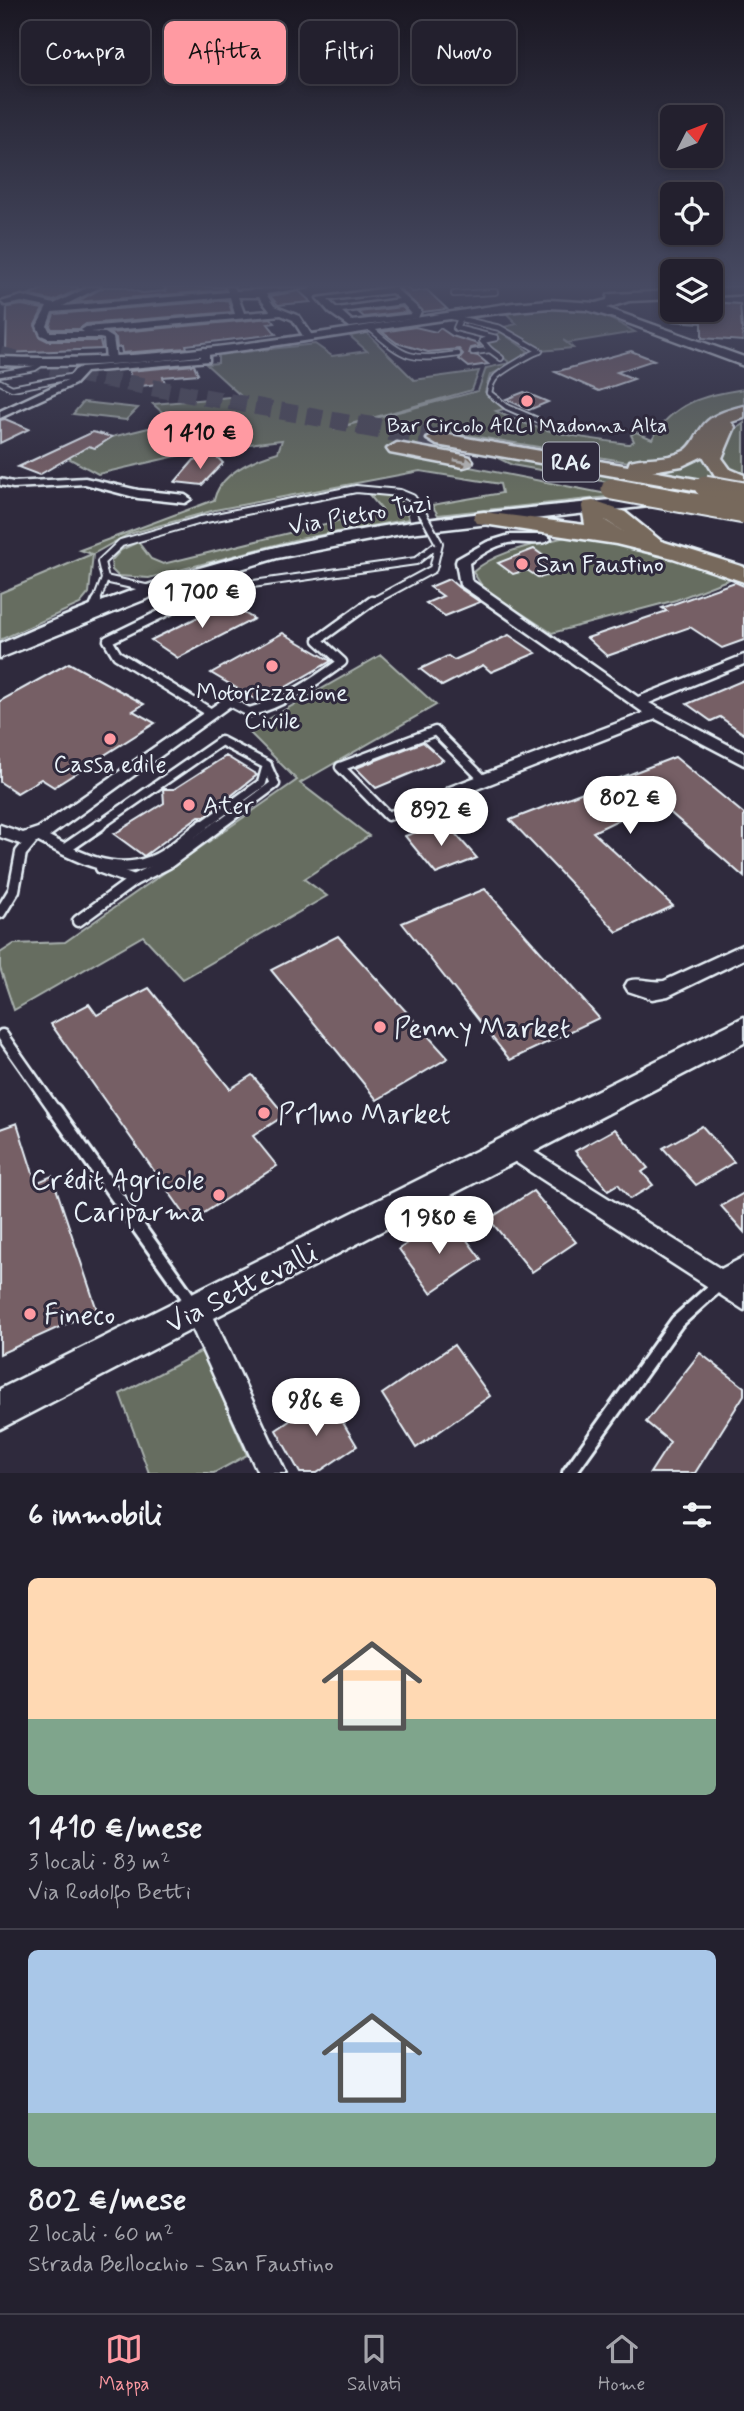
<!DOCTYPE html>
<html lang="it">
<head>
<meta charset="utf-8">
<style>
	body { margin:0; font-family:Mynerve,sans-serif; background:#2b2836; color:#f1f3f6; height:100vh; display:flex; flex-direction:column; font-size:26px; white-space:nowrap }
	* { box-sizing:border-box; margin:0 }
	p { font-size:23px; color:#a3a3aa }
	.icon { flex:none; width:38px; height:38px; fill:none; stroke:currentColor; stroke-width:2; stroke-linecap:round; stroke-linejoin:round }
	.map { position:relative; height:1473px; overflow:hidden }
	.drawer { display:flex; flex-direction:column; background:#23202e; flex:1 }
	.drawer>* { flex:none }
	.banner { position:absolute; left:21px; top:21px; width:704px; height:63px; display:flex; gap:14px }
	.needle { width:46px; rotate:48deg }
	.tools { position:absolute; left:660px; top:105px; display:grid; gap:14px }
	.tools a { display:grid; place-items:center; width:63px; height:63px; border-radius:10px; background:#23202e; box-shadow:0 4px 10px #0003,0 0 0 2px #403e4a; font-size:35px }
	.price { position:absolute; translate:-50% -60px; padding:0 16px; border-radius:24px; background:#fff; color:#222; font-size:23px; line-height:46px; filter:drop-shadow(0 2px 4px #0008) }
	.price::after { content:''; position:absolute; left:50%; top:42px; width:21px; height:16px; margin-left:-10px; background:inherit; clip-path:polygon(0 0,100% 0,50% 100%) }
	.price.current { background:#ff9aa2; color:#111 }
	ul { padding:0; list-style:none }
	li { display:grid; align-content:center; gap:14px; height:371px; padding:0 28px }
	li+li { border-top:2px solid #403e4a }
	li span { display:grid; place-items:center; height:217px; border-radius:10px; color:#555 }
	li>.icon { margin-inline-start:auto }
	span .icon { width:126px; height:126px; fill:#fffc; stroke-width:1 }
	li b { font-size:30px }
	h2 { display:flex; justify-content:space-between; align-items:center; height:84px; padding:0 28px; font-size:30px }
	.chip { padding:0 24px; border-radius:10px; background:#23202e; box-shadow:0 4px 10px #0003,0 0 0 2px #403e4a; font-size:24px; line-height:63px }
	.chip.current { background:#ff9aa2; color:#111 }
	.menu { display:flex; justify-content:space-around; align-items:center; height:98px; border-top:2px solid #403e4a; background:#23202e; font-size:19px; color:#a3a3aa }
	.menu a { display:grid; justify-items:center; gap:4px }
	.menu .current { color:#ff9aa2 }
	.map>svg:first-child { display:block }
</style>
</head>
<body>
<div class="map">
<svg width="744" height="1473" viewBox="0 0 744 1473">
	<rect width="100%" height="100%" fill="#2f2a3d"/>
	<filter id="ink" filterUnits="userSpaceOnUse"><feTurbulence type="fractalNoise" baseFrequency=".0143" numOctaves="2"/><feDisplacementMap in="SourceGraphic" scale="14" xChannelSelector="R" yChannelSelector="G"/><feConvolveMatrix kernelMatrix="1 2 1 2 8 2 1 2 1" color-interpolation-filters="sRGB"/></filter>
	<g filter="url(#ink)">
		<g fill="#666d60" stroke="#a7afac" stroke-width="2">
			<path d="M541 308C584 308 597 310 635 332L568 343 563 340 573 348 540 351 500 328 517 324 505 312Z"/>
			<path d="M501 332 528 351 520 360 490 375 485 392 504 409 496 411C538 433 584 438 629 444L634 441 631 435 636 432 652 439C673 402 705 395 744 389V408L680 455 634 463 443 431 432 443 448 445 460 451 445 452 394 443 388 451 617 496 438 515 432 505 502 493 500 484 420 471 215 510 129 534 93 554 89 593 80 604 0 640V593L92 554 80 550 214 500C220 473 254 459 278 452L282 440 207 449 98 474 57 452 83 444 95 448 112 437 173 422 153 404 241 396 206 364 218 363V355L315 344 332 356 367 351 350 336 367 333 414 380 479 371 472 390 333 429 478 391 486 368 510 363 486 343 500 339 495 335Z"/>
			<path d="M83 402 138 408 126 420 73 414Z"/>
			<path d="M732 420 709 449 732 486 645 471 663 467Z"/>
			<path d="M744 423V478L728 469 720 457 731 433Z"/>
			<path d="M517 457 694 487 658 491 512 465 498 458Z"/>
			<path d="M366 491C392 492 401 493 409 519L294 540 149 578 118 576 112 570 111 561 121 550 138 542 151 559 163 564 382 510Z"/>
			<path d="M573 535 665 556 735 577 676 600 552 633 484 589 473 572C498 549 541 544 573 535Z"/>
			<path d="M381 655 436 705 300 783 369 836 304 879 327 896 183 979 143 936 14 1010 0 968V953L14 944 65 942 297 780 248 731Z"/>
			<path d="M202 1351 247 1455 214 1473H149L120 1394Z"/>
		</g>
		<g fill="#765f65" stroke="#e8f1f8" stroke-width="2">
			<path d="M48 287H78L79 289 54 301 27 295Z"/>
			<path d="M104 287H123L142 293 166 291 164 287H224V290L76 302Z"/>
			<path d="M398 287H407L412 292 427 290 447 309 423 312Z"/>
			<path d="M299 291 311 302 278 305 270 296Z"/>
			<path d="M228 300 232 312 86 324 79 329H52L50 326 54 314Z"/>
			<path d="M710 302 740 304 743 341 702 338V323L672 321V310H710Z"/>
			<path d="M22 305 43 309 35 325 40 337 48 341H100L102 349 6 353 7 307Z"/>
			<path d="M402 307 407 312 364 317 358 312Z"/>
			<path d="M271 318 275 323 268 324 276 334 186 345 187 348 122 353 121 347 117 348 116 338 110 333Z"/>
			<path d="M415 327 436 332 440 328 452 336 478 344 480 346 471 348 469 354 478 356 488 364 469 367 459 359 463 354 459 349 428 352 397 343 382 332Z"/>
			<path d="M631 351 654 360 617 372 634 379 599 391 555 372Z"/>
			<path d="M194 365 198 374 163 377 165 383 134 387 129 371Z"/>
			<path d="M524 392 548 402 529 410 506 399Z"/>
			<path d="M5 419 29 429 0 443V420Z"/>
			<path d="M93 432 112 437 95 448 89 446 39 475 18 467Z"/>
			<path d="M215 455 223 463 202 485 175 482 194 460Z"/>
			<path d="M534 549 552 562 548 563 559 572 539 578 527 570 513 574 498 563Z"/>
			<path d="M449 579 458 587 480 602 445 616 426 603 443 596 430 587Z"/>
			<path d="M735 582 744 586V640L722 648 690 627 607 656 587 638 667 611 662 608Z"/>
			<path d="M227 603 254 619 178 658 151 640Z"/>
			<path d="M283 633 331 661 260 702 211 673Z"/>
			<path d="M509 635 536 653 491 672 483 665 442 686 420 669 448 656 454 660Z"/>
			<path d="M69 663 144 704 133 711 155 723 54 787 41 779 17 793 0 782V701Z"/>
			<path d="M744 680V734L720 717 711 721 687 704Z"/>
			<path d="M423 742 443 760 376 788 356 768Z"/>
			<path d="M226 756 257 775 206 816H199L144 856 114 834 164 803 163 789H174Z"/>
			<path d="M675 757 744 814V877L658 802 618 818 620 819 593 832 673 906 617 932 510 820Z"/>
			<path d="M445 822 477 858 436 874 405 836Z"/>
			<path d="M485 889 599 1018 510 1060 402 923Z"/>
			<path d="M338 936 448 1058 377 1100 271 970Z"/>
			<path d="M149 988 230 1089 252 1075 285 1115 253 1136 277 1166 190 1222 51 1024 89 1004 97 1015Z"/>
			<path d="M17 1123 36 1183 52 1176 97 1310 0 1354V1129Z"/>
			<path d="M702 1126 734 1162 696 1185 663 1148Z"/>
			<path d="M615 1129 648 1168 642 1172 653 1185 630 1199 618 1184 608 1190 575 1151Z"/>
			<path d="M533 1191 576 1242 532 1272 489 1219Z"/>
			<path d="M744 1193V1232L721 1206Z"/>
			<path d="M440 1222 452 1238 461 1232 481 1259 431 1293 399 1249Z"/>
			<path d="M454 1345 490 1396 416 1448 382 1394Z"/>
			<path d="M700 1353 744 1387V1395L695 1473H650L670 1442 646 1422Z"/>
			<path d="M327 1396 357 1446 317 1473H300L276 1430Z"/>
		</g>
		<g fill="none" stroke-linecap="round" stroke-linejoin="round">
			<path stroke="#4b4859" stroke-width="17" stroke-dasharray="17 9" stroke-linecap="butt" d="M0 355 89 376 369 427"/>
			<path stroke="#4b4859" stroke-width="21" stroke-dasharray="21 10" stroke-linecap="butt" d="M359 425 437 439"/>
			<defs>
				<g id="lane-far4">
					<path d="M454 294 495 292"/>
					<path d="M448 316 500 328 540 351C534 352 501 371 496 377 492 381 490 387 489 393L507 407 537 420"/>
					<path d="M459 321 456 328 496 338 482 341 490 350 473 352"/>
					<path d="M370 328C406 359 410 361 458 354"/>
					<path d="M490 350 501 358"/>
					<path d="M0 374 35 368 44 362"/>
					<path d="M0 382 12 388 75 376"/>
				</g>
				<g id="lane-far3">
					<path d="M105 579 150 589"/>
					<path d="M96 603 105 579 101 562 121 543 201 520 356 489 400 493 412 498 424 516"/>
					<path d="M184 603 232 587 416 561 439 543 433 569 370 603"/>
				</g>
				<g id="lane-far2">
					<path d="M188 601 108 640 117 655 211 713"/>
					<path d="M92 613 97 601"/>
					<path d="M228 701 249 712C284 703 313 683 342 662L318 640 372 601"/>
					<path d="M453 792 388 816 340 767 435 731 484 780"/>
					<path d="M97 827 221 741 267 765 262 783 201 827"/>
					<path d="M217 827 275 784 267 766"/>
				</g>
				<g id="lane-far1">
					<path d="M65 849 100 825"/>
					<path d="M101 868 134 880 168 863 219 825"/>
					<path d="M0 913 14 890 21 853 36 835C71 853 109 877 149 862 168 856 187 836 203 825"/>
					<path d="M78 921 134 880"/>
					<path d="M2 1035 56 1112"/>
				</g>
				<g id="lane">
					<path d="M55 1110 193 1304"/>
					<path d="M569 1473 677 1322 719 1284"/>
				</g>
				<g id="street">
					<path d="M89 287H100L63 306 228 292 226 287H234L236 291 309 287 266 294 274 306 299 316 313 337 305 339 293 320 281 315 91 332 105 333 113 338 116 359 111 362 106 359 104 339 100 338H48L41 335 37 326 47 307 22 302 5 305 1 302 22 296 54 304ZM230 297 235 314 86 327 81 330 84 332H50L47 326 52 312ZM238 297H259L270 311 244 313Z"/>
					<path d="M394 287 421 311 418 318 350 327 330 313 317 298ZM392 293 399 299 337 308 328 300ZM403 304 412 314 352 321 342 312Z"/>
					<path d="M204 348 209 351V361L86 372 75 384 0 418V411L67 380 75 370 81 367 201 357 199 351Z"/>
					<path d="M85 478 138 490 185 495 191 499 185 503 138 498 85 484 13 488 0 485V479L13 482Z"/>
					<path d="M510 535H545L551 539C541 547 521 541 508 543 494 546 481 555 469 563L471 580 638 697 744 655V664L649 703 744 753V765L656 719 464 794 471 803 469 807H457L445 792 447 788 644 713 460 585 456 562 457 559 487 542Z"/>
					<path d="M228 696 233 698 236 701 233 704 50 836 23 845 0 837V825L23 833 38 828Z"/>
					<path d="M744 944V959L668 996 652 999 628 991 625 986 628 981C640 977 651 983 664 981Z"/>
					<path d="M514 1139 721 1269 744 1257V1310L506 1156 503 1149 506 1142Z"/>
					<path d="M197 1298 206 1301 286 1473H258L184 1310 188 1301Z"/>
				</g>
				<g id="secondary">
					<path d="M744 287V294L710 296V288Z"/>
					<path d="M672 291V299L629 301 607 308 744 357V366L614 318 587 310 549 308C366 323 185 374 0 365V357C171 365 344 327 513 303L549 300 596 303 607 300 608 295 612 294Z"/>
					<path d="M661 495 667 496 670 500 667 504 401 534 277 558 161 593 0 658V644C102 598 208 560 318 538 431 515 546 507 661 495Z"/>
					<path d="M744 1017V1043L0 1429V1389Z"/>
				</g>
				<g id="highway">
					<path d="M744 406V418L731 422 735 427 722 458 730 469 744 475V489L716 477 703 456 682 466 652 471 712 482 715 486 712 490 705 492 437 445 427 439 437 433 628 466 630 461C648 456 667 460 684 451 693 446 695 437 701 429 710 414 728 410 744 406Z"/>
					<path d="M397 443 463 455 470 457 473 461 470 465 463 467 390 453 387 449Z"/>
					<path d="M593 501 625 512 661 541 744 567V582L673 558 616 544 484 524 476 523 473 518 476 513 484 512 585 525 582 507 585 502ZM605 520 625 533 606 521Z"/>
				</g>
			</defs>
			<use href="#lane-far4" stroke="#e8f1f8" stroke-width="8"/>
			<use href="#lane-far3" stroke="#e8f1f8" stroke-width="10"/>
			<use href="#lane-far2" stroke="#e8f1f8" stroke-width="13"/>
			<use href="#lane-far1" stroke="#e8f1f8" stroke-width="15"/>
			<use href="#lane" stroke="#e8f1f8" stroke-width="18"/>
			<use href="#street" stroke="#e8f1f8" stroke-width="5"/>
			<use href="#secondary" stroke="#e8f1f8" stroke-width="5"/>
			<use href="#highway" stroke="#e8f1f8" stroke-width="5"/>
			<use href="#lane-far4" stroke="#2f2a3d" stroke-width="4.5"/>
			<use href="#lane-far3" stroke="#2f2a3d" stroke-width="6"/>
			<use href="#lane-far2" stroke="#2f2a3d" stroke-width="8"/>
			<use href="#lane-far1" stroke="#2f2a3d" stroke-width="10"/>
			<use href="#lane" stroke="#2f2a3d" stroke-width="12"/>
			<use href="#street" fill="#2f2a3d" fill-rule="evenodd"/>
			<use href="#secondary" fill="#2f2a3d" fill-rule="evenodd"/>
			<use href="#highway" fill="#77695c" fill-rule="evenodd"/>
			<defs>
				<path id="lane-bridge" d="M424 516 439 543"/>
				<g id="highway-bridge">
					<path d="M705 486 744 493"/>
					<path d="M612 489 744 513"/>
				</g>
			</defs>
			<use href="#lane-bridge" stroke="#e8f1f8" stroke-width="10" stroke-linecap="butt"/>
			<use href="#highway-bridge" stroke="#e8f1f8" stroke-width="25" stroke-linecap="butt"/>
			<use href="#lane-bridge" stroke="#2f2a3d" stroke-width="6"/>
			<use href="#highway-bridge" stroke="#77695c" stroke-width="21"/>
		</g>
		<defs><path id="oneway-solid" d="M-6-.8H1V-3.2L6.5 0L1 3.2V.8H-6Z" transform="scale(1.75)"/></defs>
		<use fill="#bbbbba" href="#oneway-solid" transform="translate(464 462) rotate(11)"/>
	</g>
	<linearGradient id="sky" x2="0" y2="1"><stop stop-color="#1a1722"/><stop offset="0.58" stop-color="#474a62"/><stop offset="1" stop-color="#474a62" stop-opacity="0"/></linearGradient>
	<rect width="744" height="493" fill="url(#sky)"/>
	<g fill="#ff9aa2" stroke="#2f2a3d" stroke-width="2.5">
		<circle cx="527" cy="401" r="7"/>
		<circle cx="522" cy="564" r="7"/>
		<circle cx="272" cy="666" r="7"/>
		<circle cx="110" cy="739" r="7"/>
		<circle cx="189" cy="805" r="7"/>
		<circle cx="380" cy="1027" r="7"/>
		<circle cx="264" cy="1113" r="7"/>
		<circle cx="219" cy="1195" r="7"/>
		<circle cx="30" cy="1314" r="7"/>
	</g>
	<g text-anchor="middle" stroke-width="6" stroke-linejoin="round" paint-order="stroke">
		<g font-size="21" fill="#e8f1f8" stroke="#2f2a3d">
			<text x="527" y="432">Bar Circolo ARCI Madonna Alta</text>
		</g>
		<rect fill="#2f2a3d" stroke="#b0b5c0" stroke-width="2" x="543" y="442.5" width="56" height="39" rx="5"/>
		<g font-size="23" font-weight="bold" fill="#e8f1f8">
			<text x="571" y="470">RA6</text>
		</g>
		<g font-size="24" fill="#e8f1f8" stroke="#2f2a3d">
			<text transform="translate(360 514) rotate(-10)" y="8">Via Pietro Tuzi</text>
		</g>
		<g font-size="24" fill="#e8f1f8" stroke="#2f2a3d" text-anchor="start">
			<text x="536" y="572">San Faustino</text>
			<text x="272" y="700" text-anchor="middle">Motorizzazione<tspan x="272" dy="28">Civile</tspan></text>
			<text x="110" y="772" text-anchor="middle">Cassa edile</text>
			<text x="203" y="813">Ater</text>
		</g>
		<g font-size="28" fill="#e8f1f8" stroke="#2f2a3d" text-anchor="start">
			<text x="394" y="1037">Penny Market</text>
			<text x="278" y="1123">Pr1mo Market</text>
			<text x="205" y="1189" text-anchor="end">Crédit Agricole<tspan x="205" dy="32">Cariparma</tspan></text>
			<text x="44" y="1324">Fineco</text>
		</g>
		<g font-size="28" fill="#e8f1f8" stroke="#2f2a3d">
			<text transform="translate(241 1287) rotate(-27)" y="10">Via Settevalli</text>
		</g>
	</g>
</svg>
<div class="tools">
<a><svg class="needle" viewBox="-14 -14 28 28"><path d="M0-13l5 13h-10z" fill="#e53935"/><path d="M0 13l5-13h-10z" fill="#a3a3aa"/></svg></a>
<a><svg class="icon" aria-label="locate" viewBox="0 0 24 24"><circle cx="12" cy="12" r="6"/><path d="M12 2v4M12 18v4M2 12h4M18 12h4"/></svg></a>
<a><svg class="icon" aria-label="layers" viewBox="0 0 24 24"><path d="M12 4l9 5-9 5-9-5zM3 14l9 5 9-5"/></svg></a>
</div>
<b class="price current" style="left:200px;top:471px">1 410 €</b>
<b class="price" style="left:202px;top:630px">1 700 €</b>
<b class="price" style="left:630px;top:836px">802 €</b>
<b class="price" style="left:441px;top:848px">892 €</b>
<b class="price" style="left:439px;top:1256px">1 980 €</b>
<b class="price" style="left:316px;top:1438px">986 €</b>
<div class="banner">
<a class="chip">Compra</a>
<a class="chip current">Affitta</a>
<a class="chip">Filtri</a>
<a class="chip">Nuovo</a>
</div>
</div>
<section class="drawer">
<h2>6 immobili<svg class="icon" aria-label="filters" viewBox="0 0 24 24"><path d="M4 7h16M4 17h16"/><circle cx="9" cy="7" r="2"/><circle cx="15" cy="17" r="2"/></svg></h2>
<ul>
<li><span style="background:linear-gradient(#ffd9b3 65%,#7fa58c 0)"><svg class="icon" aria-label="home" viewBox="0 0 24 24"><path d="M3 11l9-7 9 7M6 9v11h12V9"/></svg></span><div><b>1 410 €/mese</b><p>3 locali · 83 m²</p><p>Via Rodolfo Betti</p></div></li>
<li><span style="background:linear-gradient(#a9c7e8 75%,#7fa58c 0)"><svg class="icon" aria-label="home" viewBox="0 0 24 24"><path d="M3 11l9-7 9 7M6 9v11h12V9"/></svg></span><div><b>802 €/mese</b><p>2 locali · 60 m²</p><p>Strada Bellocchio - San Faustino</p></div></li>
</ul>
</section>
<nav class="menu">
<a class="current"><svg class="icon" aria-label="map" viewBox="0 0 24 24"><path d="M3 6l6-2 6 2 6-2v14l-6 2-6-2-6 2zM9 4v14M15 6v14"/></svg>Mappa</a>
<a><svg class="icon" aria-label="saved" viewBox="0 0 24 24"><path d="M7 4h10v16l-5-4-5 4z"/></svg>Salvati</a>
<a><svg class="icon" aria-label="home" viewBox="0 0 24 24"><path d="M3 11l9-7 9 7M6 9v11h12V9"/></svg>Home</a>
</nav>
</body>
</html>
